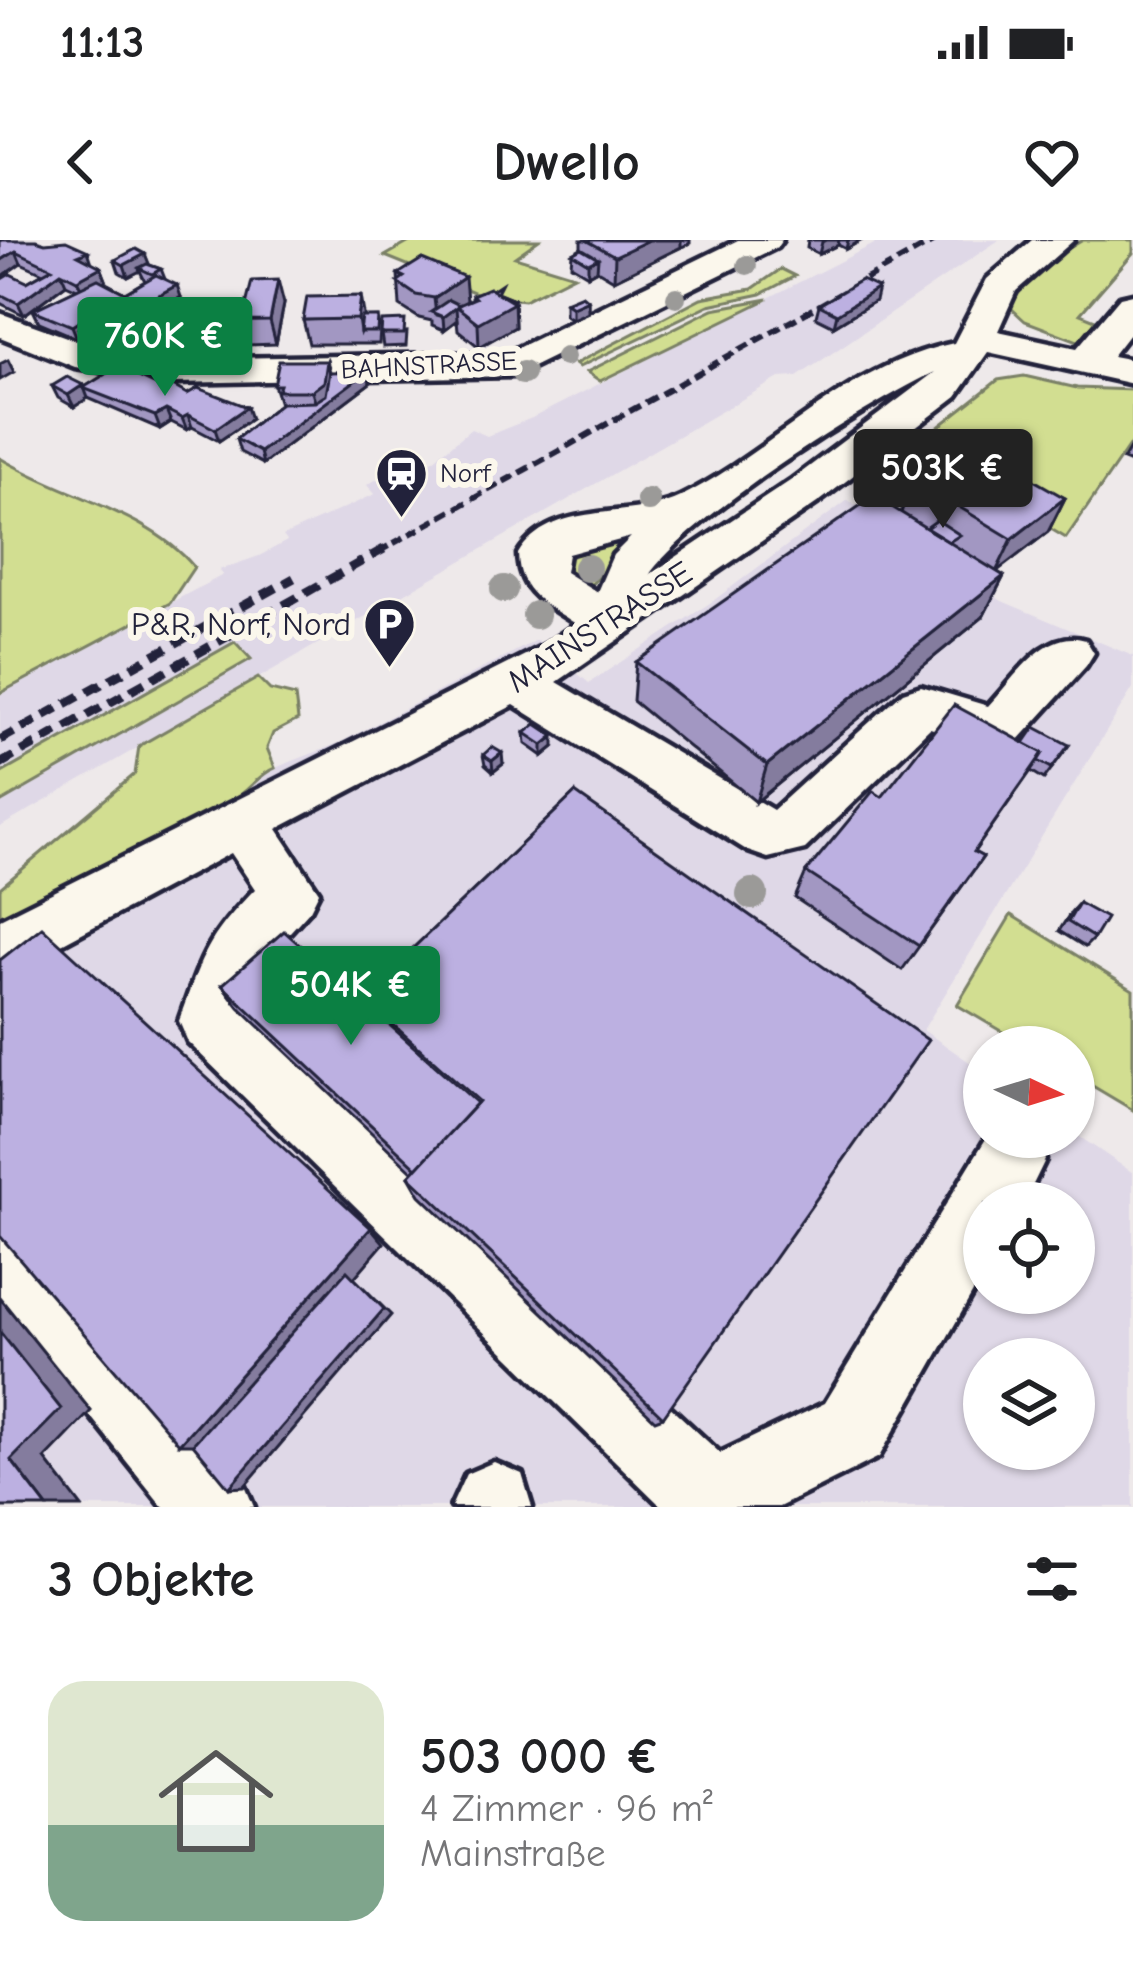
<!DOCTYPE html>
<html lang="de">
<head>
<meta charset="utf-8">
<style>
	body { margin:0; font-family:"Comic Neue",sans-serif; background:#f6f6f6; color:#202124; height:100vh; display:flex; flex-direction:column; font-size:45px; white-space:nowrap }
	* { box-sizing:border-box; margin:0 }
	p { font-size:39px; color:#757577 }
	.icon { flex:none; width:66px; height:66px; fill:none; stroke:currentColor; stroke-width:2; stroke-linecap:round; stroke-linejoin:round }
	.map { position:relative; height:1267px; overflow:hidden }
	.side { display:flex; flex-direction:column; background:#fff; flex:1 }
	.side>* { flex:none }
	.needle { width:78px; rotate:94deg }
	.controls { position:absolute; left:963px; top:786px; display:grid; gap:24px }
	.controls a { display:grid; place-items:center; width:132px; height:132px; border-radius:50%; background:#fff; box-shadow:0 3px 9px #0004; font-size:60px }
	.price { position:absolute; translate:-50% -102px; padding:0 27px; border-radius:12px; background:#0b8043; color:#fff; font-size:39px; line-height:78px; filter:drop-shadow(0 3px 6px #0008) }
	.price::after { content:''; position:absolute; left:50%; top:72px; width:36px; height:27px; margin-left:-18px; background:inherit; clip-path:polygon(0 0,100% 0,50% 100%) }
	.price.current { background:#222; color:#fff }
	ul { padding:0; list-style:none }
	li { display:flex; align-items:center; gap:36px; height:300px; padding:0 48px }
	li span { display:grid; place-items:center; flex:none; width:336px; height:240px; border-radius:36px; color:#555 }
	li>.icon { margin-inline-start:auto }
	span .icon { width:144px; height:144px; fill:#fffc; stroke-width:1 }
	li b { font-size:51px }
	h2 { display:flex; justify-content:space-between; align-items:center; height:144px; padding:0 48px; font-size:51px }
	.status { display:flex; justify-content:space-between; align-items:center; height:84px; padding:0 60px; background:#fff; direction:ltr }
	.status svg { height:33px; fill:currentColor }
	header { display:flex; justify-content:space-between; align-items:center; height:156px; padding:0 48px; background:#fff; font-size:54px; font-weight:700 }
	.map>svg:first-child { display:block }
</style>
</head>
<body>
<div class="status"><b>11:13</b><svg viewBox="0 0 49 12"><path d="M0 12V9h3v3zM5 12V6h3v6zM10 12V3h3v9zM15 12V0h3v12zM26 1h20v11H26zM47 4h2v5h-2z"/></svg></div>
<header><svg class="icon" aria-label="back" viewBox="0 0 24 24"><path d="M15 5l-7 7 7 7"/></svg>Dwello<svg class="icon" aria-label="heart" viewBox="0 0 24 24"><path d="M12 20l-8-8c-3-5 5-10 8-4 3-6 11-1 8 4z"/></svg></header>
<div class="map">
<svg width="1133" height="1267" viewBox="0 0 1133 1267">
	<rect width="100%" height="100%" fill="#eee9ea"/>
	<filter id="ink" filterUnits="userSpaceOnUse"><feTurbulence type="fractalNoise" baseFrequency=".00833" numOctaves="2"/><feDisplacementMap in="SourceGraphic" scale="24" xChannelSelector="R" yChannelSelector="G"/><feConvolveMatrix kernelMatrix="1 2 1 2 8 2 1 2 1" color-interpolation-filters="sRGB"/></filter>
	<g filter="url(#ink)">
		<g fill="#dfd8e7" fill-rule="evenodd">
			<path d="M882 0H999L797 137 779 138 0 587V453L223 335 219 330 259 316 287 301 283 296 375 254 367 245 379 238 389 246 421 230 471 189 487 196 532 178Z"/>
			<path d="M848 260 1002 361 1133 416V448L923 790 984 832V897L1074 893 1133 933V1267H0V680L123 611 245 554 262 533 339 503 537 400 589 443 713 361ZM984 963H1074V1053H984ZM984 1119H1074V1209H984Z"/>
		</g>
		<g fill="#d2de91" stroke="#7a8066" stroke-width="3">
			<path d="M413 0H539L515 17 574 35 524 60 481 55 385 16Z"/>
			<path d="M1083 0H1133V13L1080 74 1100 82 1083 103 1025 81 1010 67 1034 29Z"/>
			<path d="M781 29 795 36 761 54 709 65 579 127 575 124 701 58 752 49Z"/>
			<path d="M768 59 600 141 587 132 713 69Z"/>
			<path d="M1024 136 1077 148 1133 150V200L1066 298 913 207 998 140Z"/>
			<path d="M0 218C60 255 150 273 194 327L170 363 0 453Z"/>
			<path d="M631 301 590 346 561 339 560 320 574 311Z"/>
			<path d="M235 402 251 419 0 563V534Z"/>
			<path d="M258 438 270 450 295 456 298 480 273 493 267 508 275 528C257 535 249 552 232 560 153 600 76 636 0 680V648L135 534 139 506Z"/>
			<path d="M1011 675 1133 750V870L1074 835V807H1028L957 765Z"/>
		</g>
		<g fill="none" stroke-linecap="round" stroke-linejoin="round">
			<defs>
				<g id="minor">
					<path d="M738 0H782L777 7 514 136 174 143 75 127 0 97V73L97 108 174 119 507 113Z"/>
					<path d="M1032 0H1074L1016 51 998 91 1077 108 1120 57 1133 54V89L1112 116 1133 120V144L988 112 957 156 820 261 557 442 773 570 903 452 921 446 988 466C1015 438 1045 387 1086 400L1094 413 1086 426 1016 503 998 509 930 488 805 609 768 618 748 611 514 465 277 589 319 652 310 670 259 726 244 772 720 1213 825 1163 987 897H1035L1045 920 1024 963H984V1033L879 1217 779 1267H662L188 802 179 781C202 716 206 699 255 649L231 613 0 737V679L547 404 576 384C545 363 519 354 518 314 551 259 630 281 680 257 775 210 846 125 954 103L987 39ZM935 132 790 241 649 335C693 274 864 166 935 132ZM631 297 613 315 597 352 565 332 568 314Z"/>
					<path d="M0 972 25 982 242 1239 254 1267H163L0 1063Z"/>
					<path d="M494 1222 522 1234 532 1267H451L466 1234Z"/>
				</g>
			</defs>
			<use href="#minor" stroke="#22223b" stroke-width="9"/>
			<use href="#minor" fill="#fbf7ec" fill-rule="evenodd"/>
			<path stroke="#22223b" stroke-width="6" stroke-dasharray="12 6" stroke-linecap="butt" d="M378 312 936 0"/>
			<g stroke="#22223b" stroke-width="9" stroke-dasharray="16 9" stroke-linecap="butt">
				<path d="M0 500 294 338"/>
				<path d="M0 524 384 309"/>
			</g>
		</g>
		<g fill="#9b9a98">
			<circle cx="747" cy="25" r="10"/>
			<circle cx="676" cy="57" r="10"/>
			<circle cx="565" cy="117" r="10"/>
			<circle cx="523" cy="133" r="12"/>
			<circle cx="648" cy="260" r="12"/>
			<circle cx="587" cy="328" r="14"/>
			<circle cx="504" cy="349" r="14"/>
			<circle cx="536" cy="375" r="14"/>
			<circle cx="752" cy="654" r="16"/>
		</g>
		<g fill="#a297c2" stroke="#22223b" stroke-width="3">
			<path d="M0 0 92 23 101 27 106 40 102 41 125 53 145 41 140 31 128 37 119 32 115 20 145 14 149 25 161 29 165 39 181 57 142 79 149 91 129 112 85 100 82 95 77 98 39 82 33 70 77 49 66 44 24 75 0 63V40L27 42 43 33 21 23Z"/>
			<path d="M581 0H690V3L614 40 597 30 588 35 571 25 572 13 581 9Z"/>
			<path d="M808 0H862L846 9 838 5 819 14 807 8Z"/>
			<path d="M398 34 467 61 472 59V55L501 54 514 59 515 87 479 107 458 90 457 80 444 90 432 85V81L419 78 400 66Z"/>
			<path d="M588 60V72L572 79 565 75V62Z"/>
			<path d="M875 61 834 86 816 77 819 65Z"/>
			<path d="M284 64 276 104 214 106 211 97 192 98 187 86Z"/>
			<path d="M378 77 380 89 379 104H309L303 80Z"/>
			<path d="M407 92 406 106 383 107 381 94Z"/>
			<path d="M327 121 330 132 370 143 263 224 240 212 236 199 280 164 274 145Z"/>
			<path d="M52 146 167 150 187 154 251 179 219 201 192 187 187 190 171 182 160 189 88 158 74 167 58 158Z"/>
			<path d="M1133 203V224L1123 220Z"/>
			<path d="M957 209 1065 258 1048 292 996 331 1004 336 983 377 756 562 633 461 636 422 901 273 906 258 878 241 886 217Z"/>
			<path d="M525 493 554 507 543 516 526 504Z"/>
			<path d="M1024 503 1069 505 1044 539 1031 531 974 612 983 617 902 730 795 658 806 632 882 557Z"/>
			<path d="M483 515 503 524 493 532 485 525Z"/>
			<path d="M575 553 663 1177 655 1180 420 955 409 936 413 932 239 767 222 745 365 764 362 757Z"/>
			<path d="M1079 663 1094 698 1085 707 1059 691 1071 672Z"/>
		</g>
		<g fill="#847b9e" stroke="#22223b" stroke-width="3">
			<path d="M649 0H681V7L614 40 615 16Z"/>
			<path d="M826 0H839L838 5 819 14 822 2Z"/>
			<path d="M848 0H862L846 9Z"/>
			<path d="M16 11 21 23 0 38V21Z"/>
			<path d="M88 11 92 23 78 15Z"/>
			<path d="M145 14 150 26 139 28 140 31 128 37 124 25Z"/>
			<path d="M598 18 597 30 588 35V23Z"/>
			<path d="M101 27 106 40 83 52 77 40Z"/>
			<path d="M61 32 66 44 24 75 18 63Z"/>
			<path d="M465 37 467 61 456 68 457 80 444 90 443 77 436 75 434 58Z"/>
			<path d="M278 40 284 64 276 104 270 81Z"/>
			<path d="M177 45 181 57 127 87 122 75Z"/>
			<path d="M878 48 875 61 834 86 837 74Z"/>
			<path d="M361 56 365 80 360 92 358 79Z"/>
			<path d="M102 57 107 69 79 88 82 95 77 98 72 86 85 67Z"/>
			<path d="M514 59 515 87 479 107 478 83 500 65Z"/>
			<path d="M588 60V72L572 79V67Z"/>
			<path d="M145 79 149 91 129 112 124 100Z"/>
			<path d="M8 120 14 132 0 140V124Z"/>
			<path d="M327 121 332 144 368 131 370 143 263 224 260 212 317 169 312 151Z"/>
			<path d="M83 145 88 158 74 167 68 155Z"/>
			<path d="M247 167 251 179 219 201 215 189Z"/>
			<path d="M166 170 171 182 160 189 155 176Z"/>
			<path d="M188 175 192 187 187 190 182 178Z"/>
			<path d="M1065 258 1048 292 996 332 1012 299Z"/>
			<path d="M1004 336 983 377 756 562 767 525Z"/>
			<path d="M554 496V507L543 516V505Z"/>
			<path d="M502 513 503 524 493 532 492 521Z"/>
			<path d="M371 988 384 1003 354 1038 391 1075 244 1247 229 1248 209 1204H179Z"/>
			<path d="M0 1058 91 1171 45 1219 82 1267H47L11 1220 0 1092Z"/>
		</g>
		<g fill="#bcb0e1" stroke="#22223b" stroke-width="3">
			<path d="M0 0H36L45 3 66 1 88 11 78 15 101 27 77 40 61 32 18 63 0 54V40L10 34 27 42 52 28 16 11 0 21Z"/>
			<path d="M586 0H649L615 16Z"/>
			<path d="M581 8 598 18 588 23 572 13Z"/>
			<path d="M136 9 145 14 124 25 115 20Z"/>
			<path d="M422 19 465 37 434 58 416 55 397 42 404 37 398 34Z"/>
			<path d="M147 24 161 29 152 34 139 28Z"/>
			<path d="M156 35 177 45 122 75 145 79 124 100 79 88 117 62 109 59 102 57 85 67 95 71 72 86 33 70 98 39 125 53Z"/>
			<path d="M278 40 270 81 206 82 211 66 246 65 252 41Z"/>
			<path d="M861 40 878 48 837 74 819 65Z"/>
			<path d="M501 44 497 52 514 59 510 61 492 50Z"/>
			<path d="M489 48 514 63 478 83 456 66 475 58 472 55Z"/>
			<path d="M582 55 588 60 572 67 565 62Z"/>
			<path d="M361 56 358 79 303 80 307 57Z"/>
			<path d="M449 60 459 65 443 77 431 72Z"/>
			<path d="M210 69 207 85 187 86 192 70Z"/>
			<path d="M362 77H378L377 92H360Z"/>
			<path d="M405 80 404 94H381L382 81Z"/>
			<path d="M279 121H327L324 142 312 151H278L280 145H274Z"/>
			<path d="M117 127 167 150 173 146 187 154 198 148 247 167 215 189 188 175 182 178 166 170 155 176 83 148Z"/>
			<path d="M368 131 260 212 236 199 281 163 315 162 326 155 330 132Z"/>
			<path d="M67 137 83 145 68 155 52 146Z"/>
			<path d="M926 191 957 209 917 236 886 217Z"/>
			<path d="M967 202 1065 258 1012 299 913 239Z"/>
			<path d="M874 256 1004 336 767 525 636 422Z"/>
			<path d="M937 280 960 295 949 302 926 288Z"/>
			<path d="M954 465 1043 513 974 612 983 617 919 706 806 632 873 551 882 557Z"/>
			<path d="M536 484 554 496 543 505 525 493Z"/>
			<path d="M1035 487 1069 505 1052 528 1038 521 1043 513 1024 503Z"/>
			<path d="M492 507 502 513 492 521 483 515Z"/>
			<path d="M575 553 928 800 663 1177 409 936 479 861 362 757Z"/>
			<path d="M1079 663 1106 678 1094 698 1068 682Z"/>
			<path d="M42 687 371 988 179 1204 0 996V720Z"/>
			<path d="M284 691 477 863 417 928 222 745Z"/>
			<path d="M347 1031 384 1069 229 1248 193 1204Z"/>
			<path d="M0 1092 61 1169 11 1220 47 1267H0Z"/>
		</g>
	</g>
	<defs>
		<symbol id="station-pin" viewBox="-11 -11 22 30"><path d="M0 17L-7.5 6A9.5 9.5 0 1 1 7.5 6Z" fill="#22223b" stroke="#fbf7ec"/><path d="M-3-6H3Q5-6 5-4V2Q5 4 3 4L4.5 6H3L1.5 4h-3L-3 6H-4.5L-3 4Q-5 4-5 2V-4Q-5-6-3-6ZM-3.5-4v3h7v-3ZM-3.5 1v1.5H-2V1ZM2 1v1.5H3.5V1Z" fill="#fff"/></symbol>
		<symbol id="parking-pin" viewBox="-11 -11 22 30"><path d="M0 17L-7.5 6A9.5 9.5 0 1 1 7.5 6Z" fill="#22223b" stroke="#fbf7ec"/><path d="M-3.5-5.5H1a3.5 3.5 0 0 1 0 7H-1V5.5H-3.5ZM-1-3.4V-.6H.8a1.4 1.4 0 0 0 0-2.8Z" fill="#fff"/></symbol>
	</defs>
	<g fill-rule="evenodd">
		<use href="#station-pin" x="372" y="204" width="59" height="81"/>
		<use href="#parking-pin" x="360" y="354" width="59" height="81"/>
	</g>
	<g text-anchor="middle" stroke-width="12" stroke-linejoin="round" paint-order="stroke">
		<g font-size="27" fill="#22223b" stroke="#fbf7ec">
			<text transform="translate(429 125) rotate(-3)" y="9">BAHNSTRASSE</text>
		</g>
		<g font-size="27" fill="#22223b" stroke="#fbf7ec" text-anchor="start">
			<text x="440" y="242">Norf</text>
		</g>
		<g font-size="33" fill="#22223b" stroke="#fbf7ec" text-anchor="end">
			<text x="351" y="395">P&amp;R, Norf, Nord</text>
		</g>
		<g font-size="33" fill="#22223b" stroke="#fbf7ec">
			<text transform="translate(599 386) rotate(-33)" y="12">MAINSTRASSE</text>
		</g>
	</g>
</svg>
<div class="controls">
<a><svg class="needle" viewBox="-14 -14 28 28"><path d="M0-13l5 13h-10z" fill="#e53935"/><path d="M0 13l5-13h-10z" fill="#757577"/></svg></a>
<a><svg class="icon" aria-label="locate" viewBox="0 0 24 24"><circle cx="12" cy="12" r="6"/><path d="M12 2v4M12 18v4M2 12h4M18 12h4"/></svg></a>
<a><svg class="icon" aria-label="layers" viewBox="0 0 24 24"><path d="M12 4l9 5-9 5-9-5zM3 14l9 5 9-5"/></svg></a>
</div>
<b class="price" style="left:165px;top:159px">760K €</b>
<b class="price current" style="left:943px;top:291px">503K €</b>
<b class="price" style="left:351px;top:808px">504K €</b>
</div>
<section class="side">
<h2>3 Objekte<svg class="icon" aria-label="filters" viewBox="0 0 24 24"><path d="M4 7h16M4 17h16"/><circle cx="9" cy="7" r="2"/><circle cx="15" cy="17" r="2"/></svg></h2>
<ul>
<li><span style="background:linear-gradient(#dfe7d0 60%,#7fa58c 0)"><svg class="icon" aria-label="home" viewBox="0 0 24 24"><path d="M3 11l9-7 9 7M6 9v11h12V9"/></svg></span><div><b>503 000 €</b><p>4 Zimmer · 96 m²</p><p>Mainstraße</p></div></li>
</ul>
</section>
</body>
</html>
